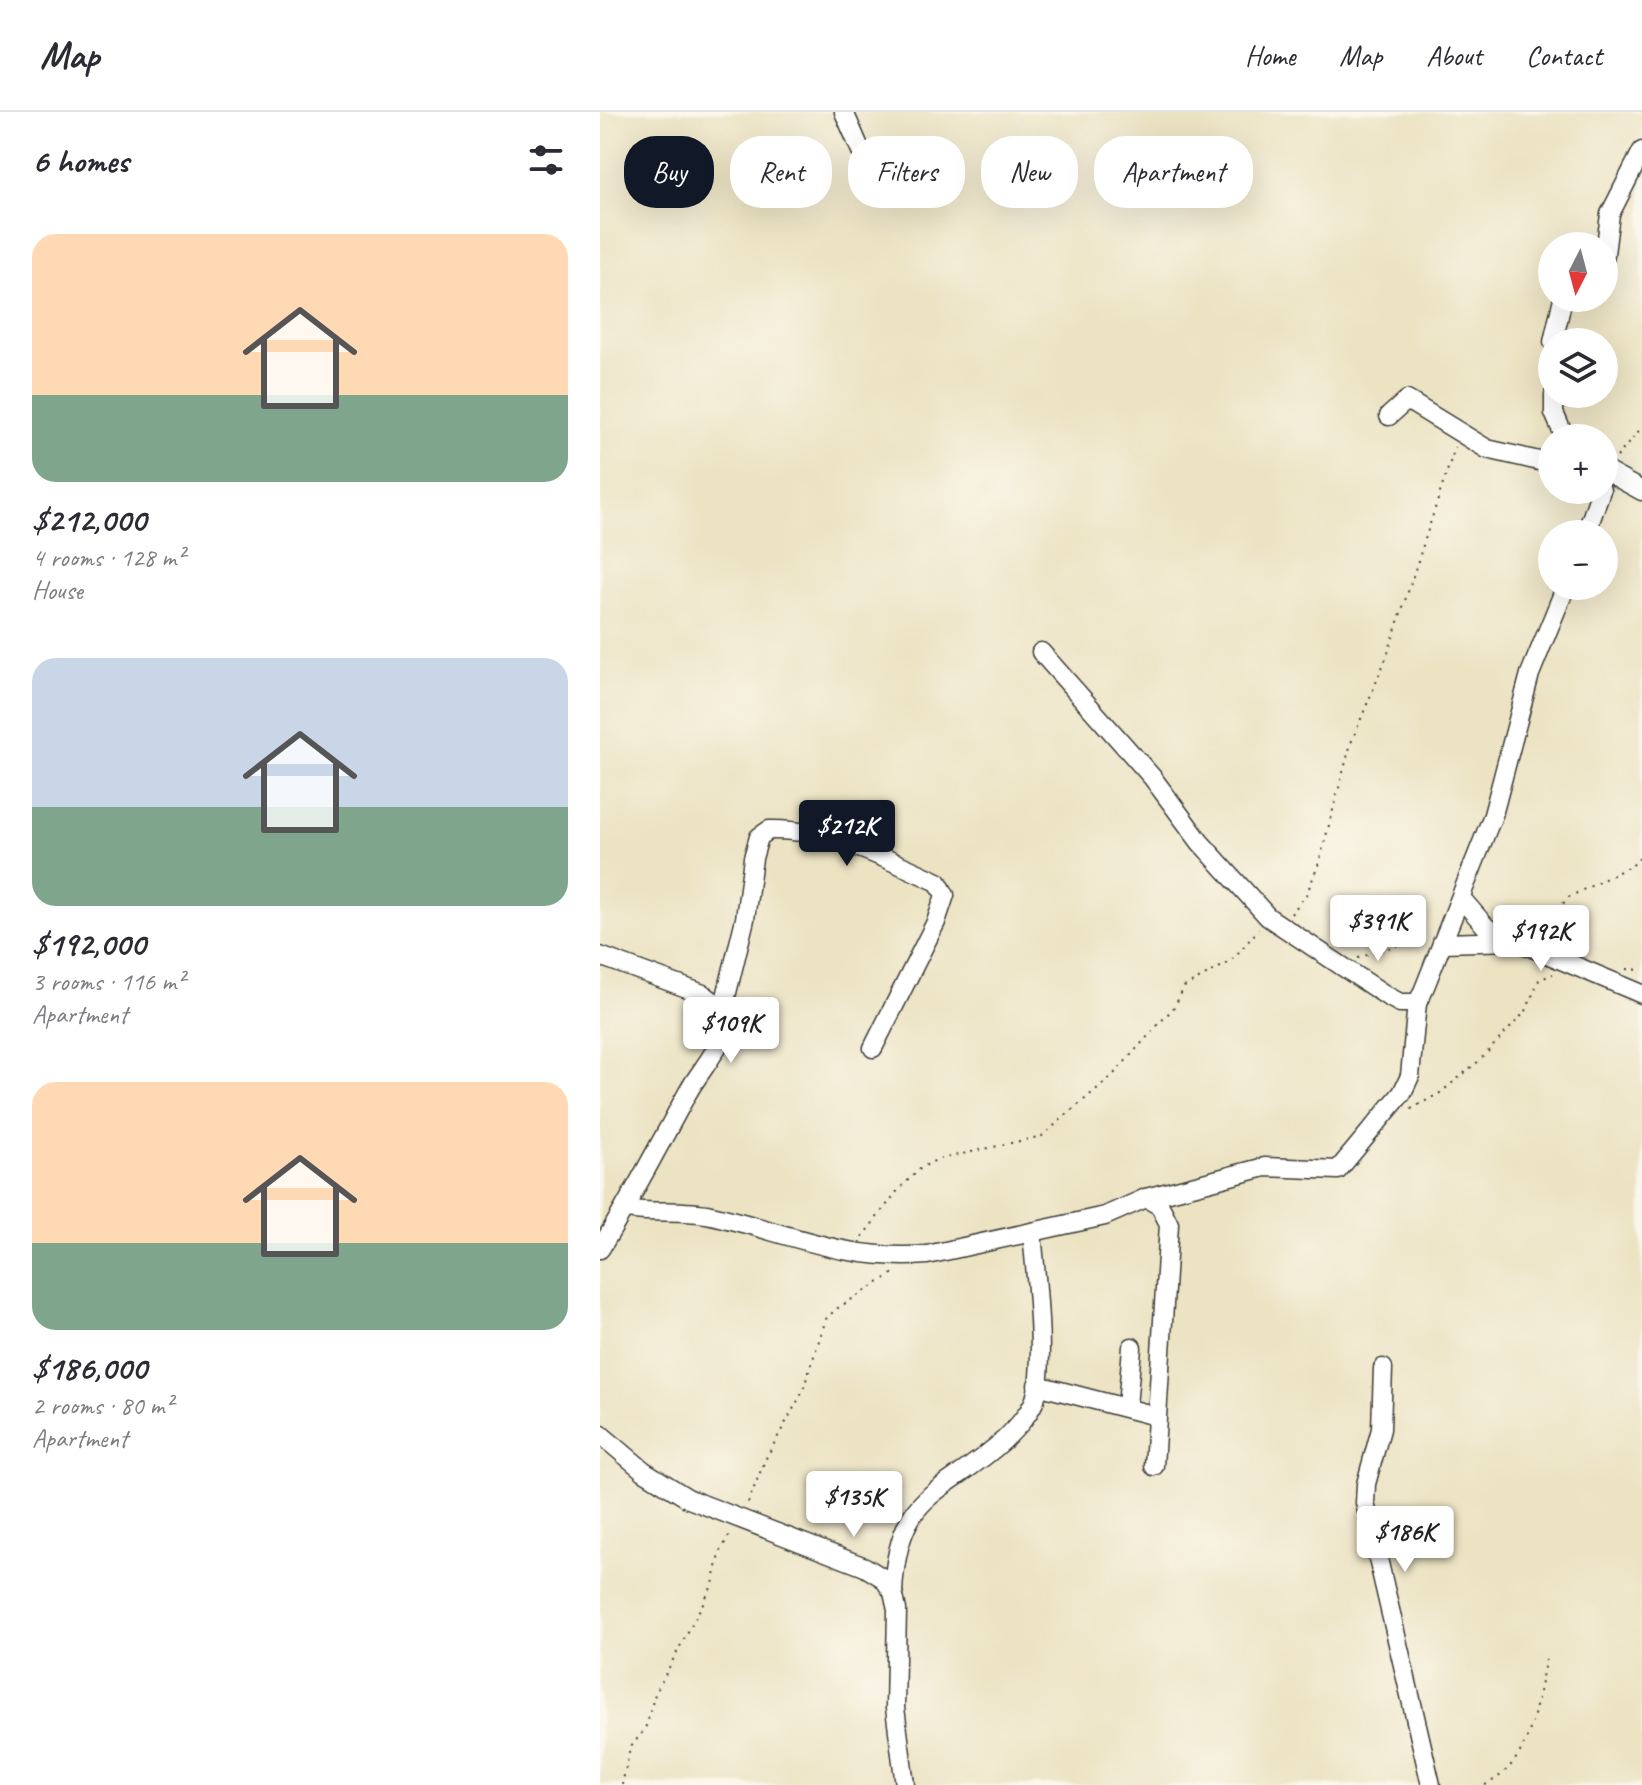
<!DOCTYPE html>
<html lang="en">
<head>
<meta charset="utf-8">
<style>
	body { margin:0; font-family:Caveat,sans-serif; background:#f2f2f3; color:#2b2b33; height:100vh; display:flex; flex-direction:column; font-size:30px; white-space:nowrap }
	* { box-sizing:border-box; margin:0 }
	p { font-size:26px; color:#7c7c81 }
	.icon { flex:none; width:44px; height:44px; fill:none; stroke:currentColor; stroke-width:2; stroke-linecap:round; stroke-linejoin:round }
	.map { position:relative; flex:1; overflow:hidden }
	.drawer { display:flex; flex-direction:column; background:#fff; width:600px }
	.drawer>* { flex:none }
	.top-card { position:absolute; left:24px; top:24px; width:760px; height:72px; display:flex; gap:16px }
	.needle { width:52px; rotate:186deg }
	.tools { position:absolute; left:938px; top:120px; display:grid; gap:16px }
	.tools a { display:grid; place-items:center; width:80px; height:80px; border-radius:50%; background:#fff; box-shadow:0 8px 32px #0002; font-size:40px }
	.price { position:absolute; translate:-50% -68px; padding:0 18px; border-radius:8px; background:#fff; color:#222; font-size:26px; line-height:52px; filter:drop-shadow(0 2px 4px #0008) }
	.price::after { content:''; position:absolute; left:50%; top:48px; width:24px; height:18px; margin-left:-12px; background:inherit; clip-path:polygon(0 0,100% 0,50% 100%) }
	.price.current { background:#111827; color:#fff }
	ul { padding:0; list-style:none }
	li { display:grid; align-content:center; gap:16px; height:424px; padding:0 32px }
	li span { display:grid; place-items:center; height:248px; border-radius:24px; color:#555 }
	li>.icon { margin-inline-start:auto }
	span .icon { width:144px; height:144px; fill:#fffc; stroke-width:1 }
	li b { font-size:34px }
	h2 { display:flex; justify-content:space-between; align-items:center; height:96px; padding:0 32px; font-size:34px }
	.pill { padding:0 28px; border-radius:32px; background:#fff; box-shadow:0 8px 32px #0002; font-size:28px; line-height:72px }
	.pill.current { background:#111827; color:#fff }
	header { display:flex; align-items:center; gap:48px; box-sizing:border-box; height:112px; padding:0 40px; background:#fff; border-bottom:2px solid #e1e1e2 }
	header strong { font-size:38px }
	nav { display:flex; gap:44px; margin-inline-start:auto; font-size:28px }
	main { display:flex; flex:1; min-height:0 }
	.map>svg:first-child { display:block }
</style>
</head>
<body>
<header>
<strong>Map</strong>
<nav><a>Home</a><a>Map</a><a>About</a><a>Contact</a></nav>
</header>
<main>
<section class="drawer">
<h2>6 homes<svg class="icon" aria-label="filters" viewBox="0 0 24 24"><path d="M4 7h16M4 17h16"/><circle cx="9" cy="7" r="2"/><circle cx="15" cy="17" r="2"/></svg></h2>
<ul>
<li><span style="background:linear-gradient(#ffd9b3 65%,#7fa58c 0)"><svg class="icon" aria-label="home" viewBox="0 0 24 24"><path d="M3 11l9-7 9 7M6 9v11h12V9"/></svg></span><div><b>$212,000</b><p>4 rooms · 128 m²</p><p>House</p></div></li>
<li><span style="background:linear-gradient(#c9d6e8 60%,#7fa58c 0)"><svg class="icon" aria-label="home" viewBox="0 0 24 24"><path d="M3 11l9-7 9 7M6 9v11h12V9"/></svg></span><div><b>$192,000</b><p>3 rooms · 116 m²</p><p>Apartment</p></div></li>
<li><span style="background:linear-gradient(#ffd9b3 65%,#7fa58c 0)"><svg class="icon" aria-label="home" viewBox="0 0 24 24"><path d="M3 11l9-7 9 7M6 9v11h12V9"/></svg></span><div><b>$186,000</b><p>2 rooms · 80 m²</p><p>Apartment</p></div></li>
</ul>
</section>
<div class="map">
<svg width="1042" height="1673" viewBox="0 0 1042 1673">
	<rect width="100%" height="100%" fill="#fbf7ec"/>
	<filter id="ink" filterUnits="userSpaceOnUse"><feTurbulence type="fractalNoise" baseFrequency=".0125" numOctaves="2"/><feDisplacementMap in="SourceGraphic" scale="16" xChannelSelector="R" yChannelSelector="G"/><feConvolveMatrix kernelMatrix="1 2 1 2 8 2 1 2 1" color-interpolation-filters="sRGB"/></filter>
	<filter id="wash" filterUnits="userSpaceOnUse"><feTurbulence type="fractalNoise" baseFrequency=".006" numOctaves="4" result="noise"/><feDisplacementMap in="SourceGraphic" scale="32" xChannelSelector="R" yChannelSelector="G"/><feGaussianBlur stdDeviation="1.8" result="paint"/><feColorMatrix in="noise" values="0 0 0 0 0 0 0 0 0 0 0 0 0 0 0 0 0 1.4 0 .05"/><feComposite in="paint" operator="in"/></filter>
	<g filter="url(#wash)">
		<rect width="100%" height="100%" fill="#ece3c3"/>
	</g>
	<g filter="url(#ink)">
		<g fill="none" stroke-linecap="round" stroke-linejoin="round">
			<defs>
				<g id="minor">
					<path d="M244 0 278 78"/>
					<path d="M1004 150 1010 102 1042 39"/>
					<path d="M953 230 963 186"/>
					<path d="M954 282V301L965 326"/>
					<path d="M789 304 807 288 887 337 952 352"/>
					<path d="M1004 358 1042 379"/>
					<path d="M986 422 1001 378"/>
					<path d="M441 540 552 665 600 730 668 805 787 884 800 891H817L822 882 893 703 930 562 966 474"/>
					<path d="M861 786 886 815 907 827"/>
					<path d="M842 831 916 829 1042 882"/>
					<path d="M0 844 103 882 123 897C124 907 125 918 121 927 113 946 98 962 88 980 59 1033 32 1086 0 1137"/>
					<path d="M123 897 145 807 153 746 159 725 169 718C226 716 287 747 338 770L345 783 336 810 273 936"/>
					<path d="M546 1086 560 1094 569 1112 554 1354"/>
					<path d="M25 1097C53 1102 83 1097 111 1103 187 1120 246 1150 327 1143L505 1104 546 1086 665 1055 738 1058 802 981 810 964 817 891"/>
					<path d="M783 1256 781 1317 766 1372 765 1391 831 1673"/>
					<path d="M437 1273 556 1304"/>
					<path d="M527 1295 532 1235"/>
					<path d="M0 1322 44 1359 89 1387 265 1455 283 1466 293 1480 297 1498 295 1596 305 1673"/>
					<path d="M293 1480C298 1377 340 1386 404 1328 416 1316 427 1305 434 1290 447 1258 435 1157 432 1120"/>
				</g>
			</defs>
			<use href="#minor" stroke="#3b3a35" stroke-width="21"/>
			<g stroke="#3b3a35" stroke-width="2" stroke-dasharray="2 6" stroke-linecap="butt">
				<path d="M1017 345 1042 315"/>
				<path d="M691 802 706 783 718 754 751 631 787 544 855 335"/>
				<path d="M936 821 969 785 1036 751 1042 742"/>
				<path d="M758 846 795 834 825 831"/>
				<path d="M1027 857 1042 858"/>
				<path d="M811 997 840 981 879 949 926 899 939 868 953 862"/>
				<path d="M262 1125 299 1077 321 1056 336 1048 442 1024 513 963 575 894 584 875 630 850 659 817"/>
				<path d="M148 1391 165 1348 202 1281 226 1207 236 1197 296 1160"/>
				<path d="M22 1673 30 1636 45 1617 55 1582 113 1472 121 1439 131 1420"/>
				<path d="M885 1673C934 1649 934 1595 946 1547"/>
			</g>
			<use href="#minor" stroke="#fff" stroke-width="18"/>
		</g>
	</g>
</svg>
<div class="tools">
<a><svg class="needle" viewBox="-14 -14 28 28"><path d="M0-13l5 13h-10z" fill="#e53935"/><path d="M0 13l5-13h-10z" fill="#7c7c81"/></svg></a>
<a><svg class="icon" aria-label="layers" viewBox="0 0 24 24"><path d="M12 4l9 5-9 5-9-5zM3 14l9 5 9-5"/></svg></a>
<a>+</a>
<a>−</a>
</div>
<b class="price current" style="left:247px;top:756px">$212K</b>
<b class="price" style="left:778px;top:851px">$391K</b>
<b class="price" style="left:941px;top:861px">$192K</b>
<b class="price" style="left:131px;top:953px">$109K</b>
<b class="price" style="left:254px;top:1427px">$135K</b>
<b class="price" style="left:805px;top:1462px">$186K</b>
<div class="top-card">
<a class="pill current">Buy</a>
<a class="pill">Rent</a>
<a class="pill">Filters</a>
<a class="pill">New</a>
<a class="pill">Apartment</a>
</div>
</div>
</main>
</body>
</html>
